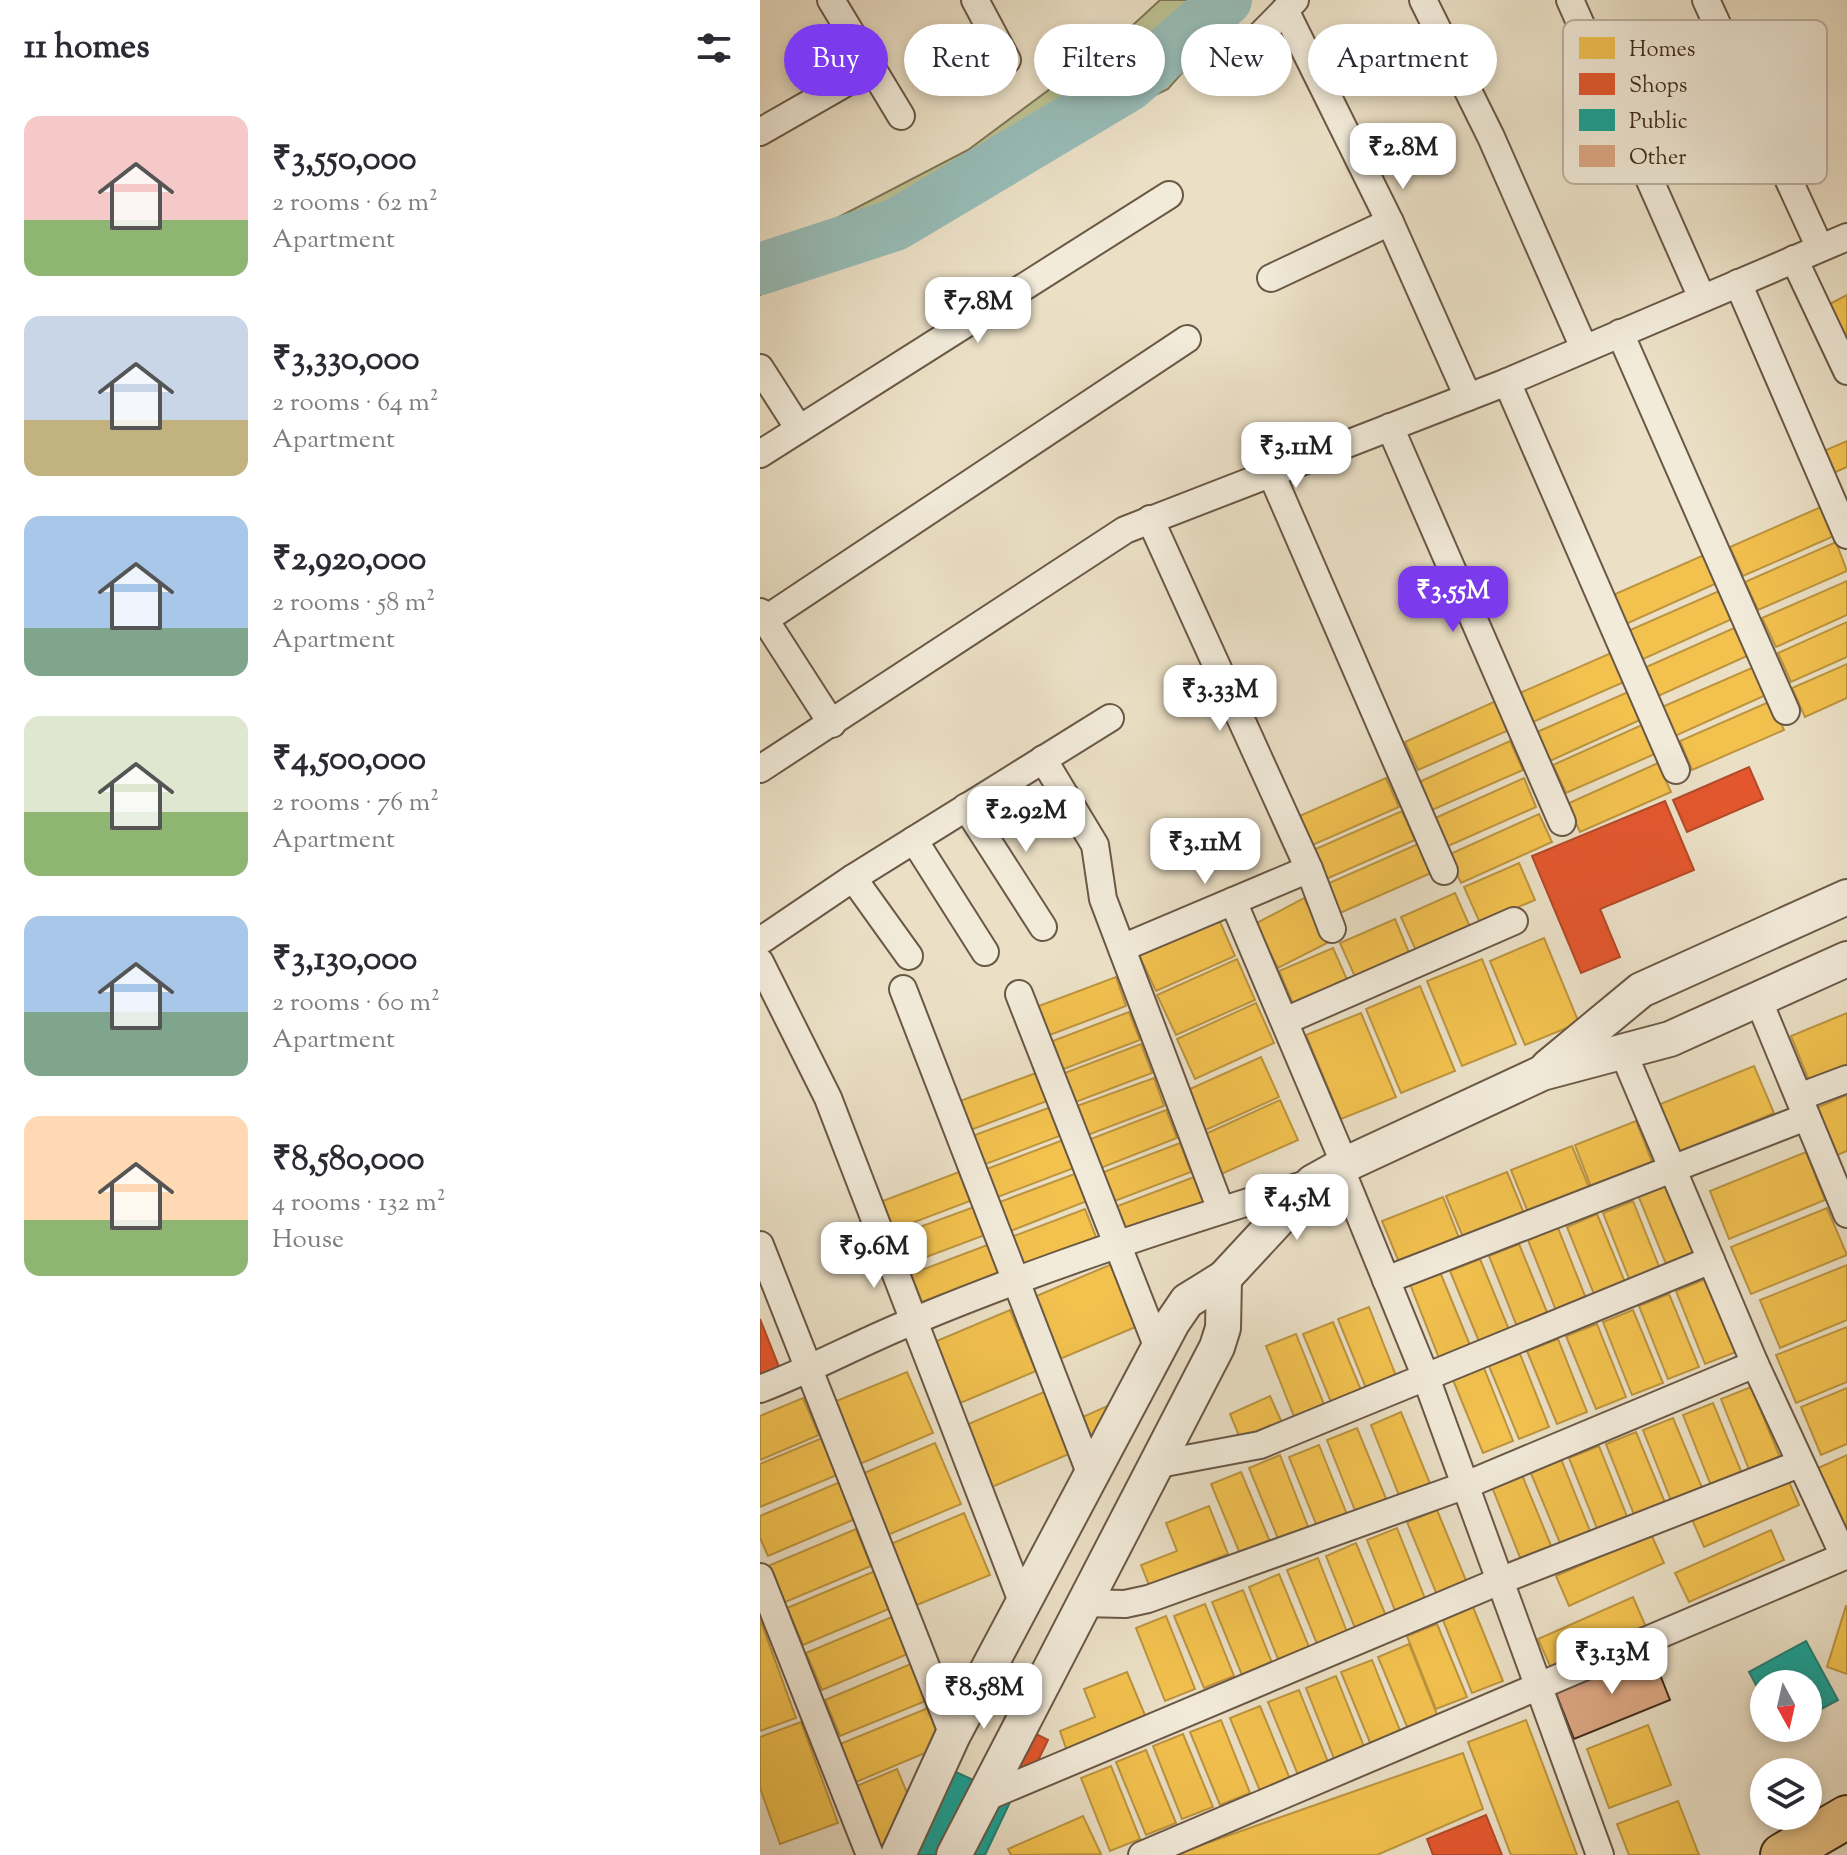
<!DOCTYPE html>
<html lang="en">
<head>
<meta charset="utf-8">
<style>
	body { margin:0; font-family:"Sorts Mill Goudy",serif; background:#f7f7f7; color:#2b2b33; height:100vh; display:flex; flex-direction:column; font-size:30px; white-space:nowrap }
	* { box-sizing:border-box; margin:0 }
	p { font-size:26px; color:#7c7c81 }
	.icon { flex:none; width:44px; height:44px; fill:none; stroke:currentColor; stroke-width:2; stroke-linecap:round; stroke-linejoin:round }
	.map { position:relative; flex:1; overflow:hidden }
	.sheet { display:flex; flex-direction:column; background:#fff; width:760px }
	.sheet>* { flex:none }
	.top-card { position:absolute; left:24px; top:24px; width:760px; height:72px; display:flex; gap:16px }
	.needle { width:52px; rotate:172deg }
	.buttons { position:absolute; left:990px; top:1670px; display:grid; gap:16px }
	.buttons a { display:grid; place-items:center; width:72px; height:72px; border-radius:50%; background:#fff; box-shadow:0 4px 12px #0003; font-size:40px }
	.price { position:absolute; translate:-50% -68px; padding:0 18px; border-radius:16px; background:#fff; color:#222; font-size:26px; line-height:52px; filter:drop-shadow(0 2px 4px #0008) }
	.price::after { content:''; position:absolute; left:50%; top:48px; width:24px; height:18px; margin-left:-12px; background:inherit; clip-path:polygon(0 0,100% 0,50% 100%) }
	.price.selected { background:#7c3aed; color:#fff }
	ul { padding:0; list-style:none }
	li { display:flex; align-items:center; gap:24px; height:200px; padding:0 24px }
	li span { display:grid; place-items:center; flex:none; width:224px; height:160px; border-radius:16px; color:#555 }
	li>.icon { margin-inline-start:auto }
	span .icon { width:96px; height:96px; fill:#fffc; stroke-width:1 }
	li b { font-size:34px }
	h2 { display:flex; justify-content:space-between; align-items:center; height:96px; padding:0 24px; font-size:34px }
	.pill { padding:0 28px; border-radius:36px; background:#fff; box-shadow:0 4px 12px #0003; font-size:28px; line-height:72px }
	.pill.selected { background:#7c3aed; color:#fff }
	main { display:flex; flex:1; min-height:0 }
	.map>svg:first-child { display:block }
</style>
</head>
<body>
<main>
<section class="sheet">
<h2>11 homes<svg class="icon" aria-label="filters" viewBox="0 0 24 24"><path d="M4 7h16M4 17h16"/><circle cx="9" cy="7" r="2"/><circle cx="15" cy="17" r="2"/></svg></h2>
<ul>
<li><span style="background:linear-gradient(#f6c9c9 65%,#8fb573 0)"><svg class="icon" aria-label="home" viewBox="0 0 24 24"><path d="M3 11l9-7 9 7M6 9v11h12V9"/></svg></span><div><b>₹3,550,000</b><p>2 rooms · 62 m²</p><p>Apartment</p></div></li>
<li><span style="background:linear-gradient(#c9d6e8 65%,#c2b280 0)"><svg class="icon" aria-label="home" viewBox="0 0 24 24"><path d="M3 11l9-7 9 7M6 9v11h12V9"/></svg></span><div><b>₹3,330,000</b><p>2 rooms · 64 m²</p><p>Apartment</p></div></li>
<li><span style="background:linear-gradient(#a9c7e8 70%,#7fa58c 0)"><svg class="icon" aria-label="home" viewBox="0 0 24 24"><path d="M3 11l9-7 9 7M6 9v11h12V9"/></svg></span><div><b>₹2,920,000</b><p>2 rooms · 58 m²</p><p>Apartment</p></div></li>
<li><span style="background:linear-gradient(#dfe7d0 60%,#8fb573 0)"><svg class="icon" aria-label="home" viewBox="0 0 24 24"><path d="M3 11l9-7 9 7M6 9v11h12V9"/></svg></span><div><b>₹4,500,000</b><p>2 rooms · 76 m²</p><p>Apartment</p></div></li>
<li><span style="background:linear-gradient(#a9c7e8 60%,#7fa58c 0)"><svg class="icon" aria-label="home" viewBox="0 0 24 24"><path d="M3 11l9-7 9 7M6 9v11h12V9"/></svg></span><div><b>₹3,130,000</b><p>2 rooms · 60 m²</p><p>Apartment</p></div></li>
<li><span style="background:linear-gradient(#ffd9b3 65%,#8fb573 0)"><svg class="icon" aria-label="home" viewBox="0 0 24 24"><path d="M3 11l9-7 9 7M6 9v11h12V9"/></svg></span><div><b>₹8,580,000</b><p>4 rooms · 132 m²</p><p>House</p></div></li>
</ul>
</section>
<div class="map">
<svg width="1087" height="1855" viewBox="0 0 1087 1855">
	<rect width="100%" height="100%" fill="#ebe0c6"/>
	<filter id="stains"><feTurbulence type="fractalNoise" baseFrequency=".0025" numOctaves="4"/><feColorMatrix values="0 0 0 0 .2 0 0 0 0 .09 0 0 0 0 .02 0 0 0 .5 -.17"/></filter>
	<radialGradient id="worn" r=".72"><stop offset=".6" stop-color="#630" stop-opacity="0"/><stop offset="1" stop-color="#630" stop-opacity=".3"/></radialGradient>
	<path fill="#bcc192" stroke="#7e7657" stroke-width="2" d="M400 0H486L408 89 334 124 113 244 0 295V286L21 247 208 150 360 37Z"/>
	<g fill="#f2c14e" stroke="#bc943f" stroke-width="2">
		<path d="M1087 295V346L1066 306Z"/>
		<path d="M1087 441V467L1067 476 1057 454Z"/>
		<path d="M1061 507 1074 536 983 576 970 547Z"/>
		<path d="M1076 542 1087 571 998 610 985 582Z"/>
		<path d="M944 555 957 583 866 624 853 595Z"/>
		<path d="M1087 581V615L1016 647 1002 618Z"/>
		<path d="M959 591 972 619 881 660 868 631Z"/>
		<path d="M1087 622V657L1031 682 1018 653Z"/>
		<path d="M974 628 987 656 896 697 884 668Z"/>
		<path d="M851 653 864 682 773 722 760 693Z"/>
		<path d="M1087 664V698L1045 717 1032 688Z"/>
		<path d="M994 667 1006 695 915 736 902 707Z"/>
		<path d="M868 692 880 720 790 761 777 732Z"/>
		<path d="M736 701 749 730 658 770 645 742Z"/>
		<path d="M1011 701 1024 730 932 770 920 741Z"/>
		<path d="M884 724 897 753 806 793 793 765Z"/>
		<path d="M750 741 763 770 672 810 659 782Z"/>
		<path d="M898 763 911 792 820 832 807 804Z"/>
		<path d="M626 778 639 807 548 847 535 818Z"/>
		<path d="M764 778 776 807 686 847 673 819Z"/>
		<path d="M642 811 655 840 564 880 551 851Z"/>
		<path d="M779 814 792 842 701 883 688 855Z"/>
		<path d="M658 844 671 873 580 913 567 884Z"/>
		<path d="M759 863 775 900 720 923 704 887Z"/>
		<path d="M695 893 711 929 657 953 641 917Z"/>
		<path d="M544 898 567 943 518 968 495 924Z"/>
		<path d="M457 915 475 956 396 991 377 951Z"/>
		<path d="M635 919 650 955 596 979 580 943Z"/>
		<path d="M784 938 819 1023 765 1045 730 961Z"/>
		<path d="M573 948 589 984 535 1008 519 971Z"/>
		<path d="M477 959 495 1000 416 1035 397 995Z"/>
		<path d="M722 959 756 1044 702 1066 667 981Z"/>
		<path d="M356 977 366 1006 287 1036 276 1007Z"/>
		<path d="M660 986 695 1071 641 1093 606 1009Z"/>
		<path d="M496 1003 514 1043 435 1079 417 1039Z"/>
		<path d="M369 1012 380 1040 301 1070 290 1042Z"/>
		<path d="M601 1013 636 1097 581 1119 546 1035Z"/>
		<path d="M1087 1013V1068L1050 1083 1031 1036Z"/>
		<path d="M381 1044 392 1073 313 1103 302 1074Z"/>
		<path d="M501 1057 519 1097 439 1133 421 1093Z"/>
		<path d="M994 1066 1014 1113 918 1153 898 1105Z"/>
		<path d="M276 1073 287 1101 208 1131 197 1102Z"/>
		<path d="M394 1078 404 1106 325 1136 314 1107Z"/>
		<path d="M1087 1095V1151L1075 1156 1056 1108Z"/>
		<path d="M520 1100 538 1140 459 1175 441 1136Z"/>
		<path d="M291 1107 302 1135 223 1165 212 1136Z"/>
		<path d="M406 1110 417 1138 338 1169 328 1140Z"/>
		<path d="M876 1121 894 1167 833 1192 815 1145Z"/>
		<path d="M303 1140 314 1168 235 1198 224 1170Z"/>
		<path d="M420 1143 431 1172 352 1202 341 1173Z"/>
		<path d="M812 1146 831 1192 770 1217 751 1170Z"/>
		<path d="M1046 1152 1065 1200 969 1239 950 1191Z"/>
		<path d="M199 1172 210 1201 131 1231 120 1202Z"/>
		<path d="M747 1172 766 1218 705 1242 686 1196Z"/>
		<path d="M317 1173 327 1201 248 1232 237 1203Z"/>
		<path d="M434 1177 445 1205 366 1235 355 1207Z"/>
		<path d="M909 1183 938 1257 908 1269 878 1195Z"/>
		<path d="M683 1197 701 1243 641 1267 622 1221Z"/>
		<path d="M873 1201 902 1274 872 1286 843 1213Z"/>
		<path d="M214 1207 225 1235 145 1265 135 1236Z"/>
		<path d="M1067 1208 1087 1255 991 1294 971 1247Z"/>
		<path d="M325 1209 336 1237 257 1267 246 1239Z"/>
		<path d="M837 1214 867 1287 836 1299 807 1227Z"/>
		<path d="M798 1228 827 1301 797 1313 768 1240Z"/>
		<path d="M230 1244 241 1272 162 1302 151 1274Z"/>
		<path d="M759 1244 789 1317 758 1329 729 1256Z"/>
		<path d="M720 1259 750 1332 720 1344 690 1271Z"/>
		<path d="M352 1264 378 1326 300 1359 274 1297Z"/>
		<path d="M1087 1265V1320L1020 1348 1000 1300Z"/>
		<path d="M680 1272 710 1345 679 1358 650 1284Z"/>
		<path d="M946 1279 976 1352 945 1364 916 1291Z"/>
		<path d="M909 1294 939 1367 908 1379 879 1306Z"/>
		<path d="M609 1307 638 1381 608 1393 578 1319Z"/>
		<path d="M250 1310 276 1371 198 1404 172 1343Z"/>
		<path d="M873 1310 903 1383 872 1395 843 1322Z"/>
		<path d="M573 1322 603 1395 573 1407 543 1334Z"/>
		<path d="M837 1324 866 1397 836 1409 806 1336Z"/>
		<path d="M1087 1327V1382L1036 1403 1016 1355Z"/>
		<path d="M536 1334 565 1407 535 1419 506 1346Z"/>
		<path d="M798 1339 827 1412 797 1424 767 1351Z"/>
		<path d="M760 1354 789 1427 759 1439 729 1366Z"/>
		<path d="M724 1368 753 1441 723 1453 693 1380Z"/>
		<path d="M147 1372 173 1433 95 1466 69 1404Z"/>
		<path d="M991 1387 1021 1460 990 1472 961 1399Z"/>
		<path d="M1087 1388V1444L1061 1455 1041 1407Z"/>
		<path d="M284 1392 309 1454 232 1487 206 1425Z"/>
		<path d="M510 1396 523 1425 482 1443 470 1414Z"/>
		<path d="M43 1398 59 1435 0 1460V1416Z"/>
		<path d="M365 1398 324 1458 316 1420Z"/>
		<path d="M953 1403 983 1476 952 1488 923 1415Z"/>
		<path d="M641 1412 671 1486 640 1498 611 1425Z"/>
		<path d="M913 1418 943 1490 912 1503 883 1430Z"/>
		<path d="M597 1428 627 1501 596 1513 567 1440Z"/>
		<path d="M876 1432 906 1505 875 1517 846 1444Z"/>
		<path d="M62 1438 77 1475 0 1507V1464Z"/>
		<path d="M175 1443 201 1504 123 1537 97 1476Z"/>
		<path d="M559 1445 588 1517 558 1529 529 1457Z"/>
		<path d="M839 1446 868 1519 838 1531 809 1458Z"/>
		<path d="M520 1455 549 1529 519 1541 489 1468Z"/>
		<path d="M1087 1455V1539L1056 1469Z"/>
		<path d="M801 1459 830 1531 800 1543 770 1471Z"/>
		<path d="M481 1472 511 1544 481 1556 451 1484Z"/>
		<path d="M762 1475 792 1548 761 1560 732 1487Z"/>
		<path d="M1026 1475 1039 1505 944 1547 931 1517Z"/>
		<path d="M80 1482 95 1519 8 1556 0 1538V1516Z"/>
		<path d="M449 1506 468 1554 389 1585 381 1565 417 1551 406 1523Z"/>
		<path d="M677 1510 707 1583 677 1595 647 1522Z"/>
		<path d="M204 1513 230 1575 152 1607 126 1546Z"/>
		<path d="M637 1528 666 1601 636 1613 607 1540Z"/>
		<path d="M96 1529 111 1566 23 1603 8 1566Z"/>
		<path d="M1011 1530 1024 1560 929 1602 915 1573Z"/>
		<path d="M891 1534 904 1563 809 1606 796 1576Z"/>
		<path d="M596 1543 626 1616 595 1628 566 1556Z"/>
		<path d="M558 1558 587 1632 557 1644 527 1570Z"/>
		<path d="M115 1571 131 1608 43 1645 27 1608Z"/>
		<path d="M519 1574 549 1647 518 1659 489 1587Z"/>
		<path d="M483 1590 512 1663 482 1675 452 1602Z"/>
		<path d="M873 1597 886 1627 791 1668 778 1639Z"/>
		<path d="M445 1604 474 1676 444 1688 414 1616Z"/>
		<path d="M1086 1606H1087V1674L1067 1667Z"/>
		<path d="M713 1607 743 1681 712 1693 683 1620Z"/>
		<path d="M134 1616 150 1653 62 1690 46 1653Z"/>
		<path d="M406 1616 435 1689 405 1701 376 1628Z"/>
		<path d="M0 1619 36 1718 0 1731Z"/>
		<path d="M677 1624 707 1697 676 1709 647 1636Z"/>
		<path d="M649 1644 678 1717 648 1729 618 1657Z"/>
		<path d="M612 1660 641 1733 611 1745 581 1672Z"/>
		<path d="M153 1663 168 1700 80 1736 65 1700Z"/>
		<path d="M367 1672 387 1720 307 1751 300 1731 335 1717 324 1689Z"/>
		<path d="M576 1676 605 1749 575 1761 546 1688Z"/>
		<path d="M539 1690 568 1762 538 1775 508 1702Z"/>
		<path d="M500 1706 530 1779 500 1791 470 1718Z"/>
		<path d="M168 1708 184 1745 96 1782 80 1744Z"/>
		<path d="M461 1720 490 1793 460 1805 430 1732Z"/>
		<path d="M766 1720 817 1855H751L708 1742Z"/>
		<path d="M41 1722 78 1823 20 1844 0 1788V1737Z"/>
		<path d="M888 1725 911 1785 849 1808 827 1749Z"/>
		<path d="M423 1734 453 1807 422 1819 393 1746Z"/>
		<path d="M386 1750 416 1823 386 1835 356 1762Z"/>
		<path d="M703 1753 723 1809 617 1855H413Z"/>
		<path d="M351 1766 380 1839 350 1851 321 1778Z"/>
		<path d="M137 1769 153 1807 120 1855 92 1788Z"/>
		<path d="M918 1801 939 1855H869L857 1824Z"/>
		<path d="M323 1816 341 1854 251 1855 248 1849Z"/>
	</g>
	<g fill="#e4572e" stroke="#b24a29" stroke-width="2">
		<path d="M989 767 1003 799 927 832 913 800Z"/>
		<path d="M905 801 934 870 840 909 860 957 821 973 772 856Z"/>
		<path d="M0 1319 21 1372 0 1381Z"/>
		<path d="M266 1729 288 1740 271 1775 249 1765Z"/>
		<path d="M726 1815 742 1855H673L667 1839Z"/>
	</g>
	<g fill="#17a398" stroke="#237f73" stroke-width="2">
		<path d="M1046 1641 1078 1700 1048 1716V1684H1004V1700L989 1672Z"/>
		<path d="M183 1766 252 1798 225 1855H141Z"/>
	</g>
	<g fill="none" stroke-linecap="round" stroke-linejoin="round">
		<path stroke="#98bdb8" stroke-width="52" d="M0 269 135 225 368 86 466 0"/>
	</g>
	<path fill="#dda783" stroke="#3f2b1c" stroke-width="2" d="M891 1652 910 1700 814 1739 795 1691Z"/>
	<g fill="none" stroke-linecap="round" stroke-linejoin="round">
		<defs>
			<g id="minor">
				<path d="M71 0 141 116"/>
				<path d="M215 0 247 60"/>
				<path d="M663 0 731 137 824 348"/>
				<path d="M810 0 942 298"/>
				<path d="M946 0 1060 248"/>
				<path d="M525 10 630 222 708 397"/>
				<path d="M463 73 535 0"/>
				<path d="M0 132 110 69"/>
				<path d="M1034 259 1087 371"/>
				<path d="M511 278 630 222"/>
				<path d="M978 283 1087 535"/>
				<path d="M860 333 1026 711"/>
				<path d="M0 368 39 429"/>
				<path d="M747 382 916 770"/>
				<path d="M630 427 802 822"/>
				<path d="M0 454 409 195"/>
				<path d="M511 473 684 871"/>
				<path d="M390 519 549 869 572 929"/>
				<path d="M0 612 72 724"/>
				<path d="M0 623 427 339"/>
				<path d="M283 759 335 845 343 899 461 1210"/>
				<path d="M0 769 365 530 747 382 1087 237"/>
				<path d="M206 807 283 927"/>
				<path d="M154 840 225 952"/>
				<path d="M93 878 149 956"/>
				<path d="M473 901 585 1165"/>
				<path d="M0 941 93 878 350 718"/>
				<path d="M362 948 549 869"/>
				<path d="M0 962 68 1098 263 1604"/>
				<path d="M143 989 331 1475"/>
				<path d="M259 994 398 1348"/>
				<path d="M998 999 1087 1214"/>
				<path d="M525 1021 754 921"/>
				<path d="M863 1052 995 1364 1084 1556"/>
				<path d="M1039 1097 1087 1079"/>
				<path d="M580 1167 665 1375 840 1855"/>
				<path d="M0 1245 193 1735"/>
				<path d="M626 1280 1046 1117"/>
				<path d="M0 1389C53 1369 103 1341 156 1320 286 1266 419 1223 553 1182"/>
				<path d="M399 1464 500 1445 951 1260"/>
				<path d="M0 1577 110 1855"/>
				<path d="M322 1603 365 1604 388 1599 706 1485 995 1364"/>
				<path d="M222 1799 742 1580 1039 1464"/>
				<path d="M382 1855 1087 1555"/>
			</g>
			<g id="tertiary">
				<path d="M788 1067 881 990 1087 897"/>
				<path d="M138 1855 193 1735 412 1323 427 1301 464 1278 553 1182 580 1167 782 1073 910 1039 1087 959"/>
				<path d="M194 1855 457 1347 463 1328 464 1278"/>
			</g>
			<path id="primary" d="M1022 1855 1087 1817"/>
		</defs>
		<use href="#minor" stroke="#6a5846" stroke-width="30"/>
		<use href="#tertiary" stroke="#6a5846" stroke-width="38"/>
		<use href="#primary" stroke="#3f2b1c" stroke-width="46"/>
		<use href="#minor" stroke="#f2ebda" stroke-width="26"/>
		<use href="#tertiary" stroke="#f2ebda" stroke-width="34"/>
		<use href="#primary" stroke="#e6c083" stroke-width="42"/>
	</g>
	<rect x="803" y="20" width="264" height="164" rx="12" fill="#f2ebda" stroke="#bcb1a1" stroke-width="2"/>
	<rect x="819" y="37" width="36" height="22" fill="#f2c14e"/>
	<rect x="819" y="73" width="36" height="22" fill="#e4572e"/>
	<rect x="819" y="109" width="36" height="22" fill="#17a398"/>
	<rect x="819" y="145" width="36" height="22" fill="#dda783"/>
	<g font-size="22" fill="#3f2b1c">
		<text x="869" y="56">Homes</text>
		<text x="869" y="92">Shops</text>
		<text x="869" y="128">Public</text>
		<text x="869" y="164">Other</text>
	</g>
	<rect width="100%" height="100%" filter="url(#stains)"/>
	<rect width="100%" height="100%" fill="url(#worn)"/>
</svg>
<div class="buttons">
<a><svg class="needle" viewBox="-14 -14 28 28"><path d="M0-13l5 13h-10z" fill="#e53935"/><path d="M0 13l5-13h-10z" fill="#7c7c81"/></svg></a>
<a><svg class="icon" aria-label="layers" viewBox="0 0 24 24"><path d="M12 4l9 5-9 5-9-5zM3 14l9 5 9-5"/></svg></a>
</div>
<b class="price" style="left:643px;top:191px">₹2.8M</b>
<b class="price" style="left:218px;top:345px">₹7.8M</b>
<b class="price" style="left:536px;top:490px">₹3.11M</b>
<b class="price selected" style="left:693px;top:634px">₹3.55M</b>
<b class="price" style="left:460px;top:733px">₹3.33M</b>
<b class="price" style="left:266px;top:854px">₹2.92M</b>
<b class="price" style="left:445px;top:886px">₹3.11M</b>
<b class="price" style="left:537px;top:1242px">₹4.5M</b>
<b class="price" style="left:114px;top:1290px">₹9.6M</b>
<b class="price" style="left:852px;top:1696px">₹3.13M</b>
<b class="price" style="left:224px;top:1731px">₹8.58M</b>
<div class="top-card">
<a class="pill selected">Buy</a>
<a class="pill">Rent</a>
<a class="pill">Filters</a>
<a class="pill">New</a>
<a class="pill">Apartment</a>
</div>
</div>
</main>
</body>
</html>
